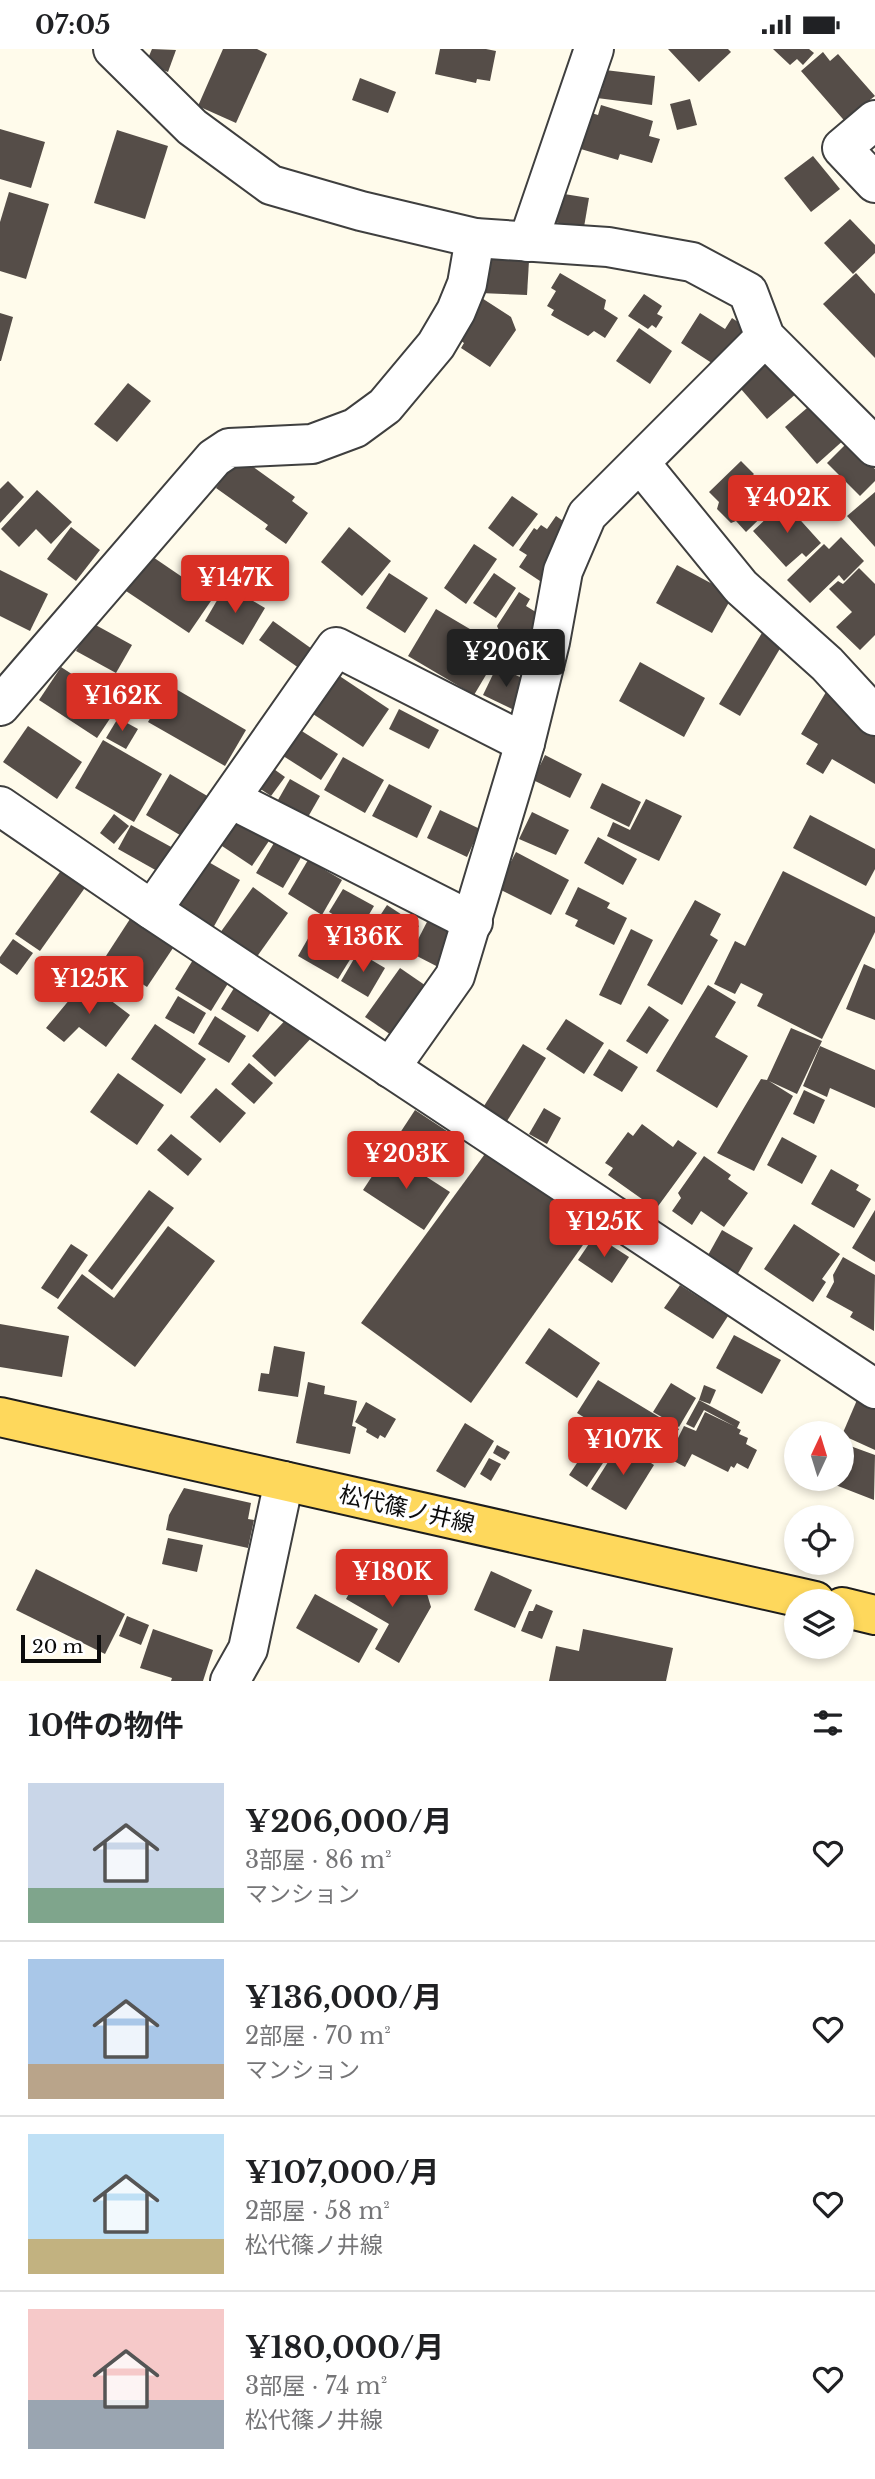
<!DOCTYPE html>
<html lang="ja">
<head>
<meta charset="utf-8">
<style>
	body { margin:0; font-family:"Libre Baskerville","Noto Sans JP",serif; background:#f6f6f6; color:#202124; height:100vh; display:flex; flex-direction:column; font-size:26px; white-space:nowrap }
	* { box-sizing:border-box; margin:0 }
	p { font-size:23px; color:#757577 }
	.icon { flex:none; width:38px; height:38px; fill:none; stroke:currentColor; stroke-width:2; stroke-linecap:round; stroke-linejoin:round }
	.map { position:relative; height:1632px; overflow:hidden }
	.sheet { display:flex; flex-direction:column; background:#fff; flex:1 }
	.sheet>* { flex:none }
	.needle { width:46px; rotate:4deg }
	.fabs { position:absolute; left:784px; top:1372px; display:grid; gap:14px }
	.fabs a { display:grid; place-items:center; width:70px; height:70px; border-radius:50%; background:#fff; box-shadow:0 4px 10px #0003; font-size:35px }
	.scale { position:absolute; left:21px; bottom:18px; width:80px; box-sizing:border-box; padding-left:7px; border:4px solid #0c0c0c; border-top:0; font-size:19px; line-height:24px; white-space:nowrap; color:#0c0c0c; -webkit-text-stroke:5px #fff; paint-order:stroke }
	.price { position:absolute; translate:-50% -60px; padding:0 16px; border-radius:7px; background:#d93025; color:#fff; font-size:23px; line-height:46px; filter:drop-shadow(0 2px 4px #0008) }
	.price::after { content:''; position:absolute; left:50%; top:42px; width:21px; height:16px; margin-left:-10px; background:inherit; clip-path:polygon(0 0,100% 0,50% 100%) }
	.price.active { background:#222; color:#fff }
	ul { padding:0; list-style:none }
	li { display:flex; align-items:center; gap:21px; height:175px; padding:0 28px }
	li+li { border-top:2px solid #e0e0e0 }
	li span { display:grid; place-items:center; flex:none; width:196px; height:140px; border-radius:0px; color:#555 }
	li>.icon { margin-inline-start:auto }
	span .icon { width:84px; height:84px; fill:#fffc; stroke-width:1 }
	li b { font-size:30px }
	h2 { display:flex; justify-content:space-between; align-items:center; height:84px; padding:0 28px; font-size:30px }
	.status { display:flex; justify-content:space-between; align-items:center; height:49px; padding:0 35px; background:#fff; direction:ltr }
	.status svg { height:19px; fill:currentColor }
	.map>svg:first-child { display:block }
</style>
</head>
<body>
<div class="status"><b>07:05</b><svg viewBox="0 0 49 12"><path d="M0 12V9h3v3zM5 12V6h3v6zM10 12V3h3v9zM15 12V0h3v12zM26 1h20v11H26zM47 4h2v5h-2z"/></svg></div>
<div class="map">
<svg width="875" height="1632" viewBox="0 0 875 1632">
	<rect width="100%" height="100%" fill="#fffbeb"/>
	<g fill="#554d48">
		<path d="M152 0 176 1 168 23 146 14Z"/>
		<path d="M223 0H257L267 5 236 74 198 57Z"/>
		<path d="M440 0H486L496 2 490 32 477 30 476 34 435 25Z"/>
		<path d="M668 0H728L731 3 699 33Z"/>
		<path d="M773 0H809L814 4 803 16 797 10 790 16Z"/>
		<path d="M823 3 830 12 838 5 875 47 866 54 870 58 849 77 801 22Z"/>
		<path d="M605 21 655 27 652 56 589 48 588 40 602 41Z"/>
		<path d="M360 29 396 43 388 64 352 51Z"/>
		<path d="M690 50 697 76 677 81 670 55Z"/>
		<path d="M601 56 653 72 649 87 660 90 652 114 620 105 618 111 574 98 585 62 598 66Z"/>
		<path d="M0 80 45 93 31 139 0 130Z"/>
		<path d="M117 81 168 97 145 170 94 154Z"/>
		<path d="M813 107 840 140 811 163 784 129Z"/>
		<path d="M9 143 49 155 26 230 0 222V173Z"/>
		<path d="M558 144 589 149 584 178 553 173Z"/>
		<path d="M850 170 875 196V204L853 225 824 194Z"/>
		<path d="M481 210 529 212 527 246 480 244Z"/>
		<path d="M560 224 606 251 604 260 618 269 605 289 594 282 588 287 551 266 554 261 547 257 556 242 551 239Z"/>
		<path d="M856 224 875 245V309L823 255Z"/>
		<path d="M474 244 511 268 516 281 490 318 461 299 464 294 448 283Z"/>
		<path d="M644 245 662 257 657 265 663 268 656 279 652 276 648 280 628 267Z"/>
		<path d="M0 264 13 268 1 312H0Z"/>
		<path d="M700 264 725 280 732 269 747 279 721 320 681 294Z"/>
		<path d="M639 279 672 302 650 335 616 312Z"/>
		<path d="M764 306 797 344 767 370 734 332Z"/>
		<path d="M128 334 151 352 117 393 94 375Z"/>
		<path d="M814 353 846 389 817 415 785 378Z"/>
		<path d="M846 395 875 420V432L860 447 827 414Z"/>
		<path d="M238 407 295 448 292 452 308 464 286 495 265 480 268 476 216 439Z"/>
		<path d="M741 412 754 425 750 429 764 444 768 440 779 451 746 483 736 472 731 474 717 460 719 453 709 443Z"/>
		<path d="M8 432 24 448 0 474V440Z"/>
		<path d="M37 441 72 473 51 495 36 480 19 498 1 480Z"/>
		<path d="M875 443V498L847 467Z"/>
		<path d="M512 447 538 465 513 498 488 479Z"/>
		<path d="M784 453 821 494 806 508 802 504 786 518 753 482Z"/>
		<path d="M556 467 569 476 565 493 540 532 519 518 527 506 519 501 534 479 537 481 541 476 547 480Z"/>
		<path d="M71 478 100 501 76 532 47 510Z"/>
		<path d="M349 478 391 512 362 547 321 513Z"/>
		<path d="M841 488 864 512 844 532 839 526 810 554 787 531 824 495 829 500Z"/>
		<path d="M474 495 497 510 466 555 444 539Z"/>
		<path d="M147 504 213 549 189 584 123 540Z"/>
		<path d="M677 516 733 546 712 584 656 554Z"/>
		<path d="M859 519 875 535V586L860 601 836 578 852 563 829 540 838 532 843 535Z"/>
		<path d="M0 521 48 545 30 582 0 567Z"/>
		<path d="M389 524 428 549 405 584 366 559Z"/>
		<path d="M494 524 516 539 496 569 473 554Z"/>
		<path d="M226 536 265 559 243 596 205 572Z"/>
		<path d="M519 543 530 550 526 557 539 565 533 576 536 578 523 598 500 584 497 577Z"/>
		<path d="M436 560 502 599 474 646 408 607Z"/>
		<path d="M273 572 319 605 306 624 259 591Z"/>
		<path d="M92 574 132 596 116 624 76 602Z"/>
		<path d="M768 574 788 586 740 667 719 655Z"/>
		<path d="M640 613 705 649 684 688 619 652Z"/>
		<path d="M497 617 530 633 516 662 483 646Z"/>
		<path d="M61 618 119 656 97 689 39 651Z"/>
		<path d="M338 626 389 660 363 698 313 665Z"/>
		<path d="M169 636 246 681 225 717 148 673Z"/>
		<path d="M829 638 875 681V735L832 710 823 725 806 715 818 695 801 685Z"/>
		<path d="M399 660 439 681 429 700 389 680Z"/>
		<path d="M118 669 138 680 126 700 106 689Z"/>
		<path d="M28 677 82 713 57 750 3 713Z"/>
		<path d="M297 679 338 705 321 731 280 705Z"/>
		<path d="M103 691 162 725 134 773 75 739Z"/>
		<path d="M545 706 582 725 570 749 533 731Z"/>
		<path d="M343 708 384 731 365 764 324 741Z"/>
		<path d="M271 718 285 728 271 747 256 737Z"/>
		<path d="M170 725 209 748 185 789 146 766Z"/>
		<path d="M290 730 320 747 304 775 274 758Z"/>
		<path d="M602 734 641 753 629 778 590 759Z"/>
		<path d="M389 735 432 757 417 789 372 767Z"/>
		<path d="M646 750 682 767 659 812 607 787 613 773 630 781Z"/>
		<path d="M239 759 275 783 252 817 216 793Z"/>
		<path d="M440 761 480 780 467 808 427 789Z"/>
		<path d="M532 763 569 781 556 806 519 790Z"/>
		<path d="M114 765 129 777 114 795 100 784Z"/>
		<path d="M810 766 875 800V820L866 837 793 799Z"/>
		<path d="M131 776 173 799 159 823 118 800Z"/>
		<path d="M598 788 637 810 623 836 584 814Z"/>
		<path d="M277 789 303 805 283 839 256 824Z"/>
		<path d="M516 803 569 831 551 866 497 839Z"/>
		<path d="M205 811 240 831 213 879 177 859Z"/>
		<path d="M308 811 342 831 322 866 288 845Z"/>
		<path d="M65 816 89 833 40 902 15 885Z"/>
		<path d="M783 822 875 868V883L822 990 757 957 763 945 741 934 735 945 714 935 735 892 745 897Z"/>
		<path d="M253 838 288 864 256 909 220 884Z"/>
		<path d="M578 838 610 854 607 859 627 869 614 896 575 877 578 871 565 865Z"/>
		<path d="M343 840 374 857 360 881 329 863Z"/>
		<path d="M695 851 721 865 710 886 718 891 682 956 647 936Z"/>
		<path d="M387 856 419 877 400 906 368 885Z"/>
		<path d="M429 869 462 886 444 921 411 904Z"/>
		<path d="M130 870 173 899 147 938 104 910Z"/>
		<path d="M318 872 359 896 338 930 298 907Z"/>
		<path d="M631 880 653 891 621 956 599 946Z"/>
		<path d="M13 890 33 904 17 926 0 914V908Z"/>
		<path d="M358 903 385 919 368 948 341 932Z"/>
		<path d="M196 906 232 928 211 962 175 940Z"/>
		<path d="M864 915 875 920V971L846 960Z"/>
		<path d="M400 919 432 941 397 990 365 968Z"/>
		<path d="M239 931 277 954 258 983 221 960Z"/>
		<path d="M85 932 130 966 106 998 79 978 64 993 46 979Z"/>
		<path d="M708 936 736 953 715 988 748 1007 717 1059 656 1022Z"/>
		<path d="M178 947 206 964 194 985 165 969Z"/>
		<path d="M649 957 669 971 647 1005 626 992Z"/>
		<path d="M291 965 314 986 275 1028 252 1007Z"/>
		<path d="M215 967 246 987 229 1014 198 995Z"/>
		<path d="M566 970 604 994 584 1025 546 1000Z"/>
		<path d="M155 975 206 1010 181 1045 131 1010Z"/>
		<path d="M791 979 822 992 797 1045 769 1032 793 1047 754 1122 717 1104 761 1030 767 1031Z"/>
		<path d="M523 995 546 1009 507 1072 484 1057Z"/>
		<path d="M820 997 875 1021V1059L830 1039 827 1048 803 1037Z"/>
		<path d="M609 1000 638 1018 622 1043 593 1026Z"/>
		<path d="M249 1014 273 1034 254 1055 231 1035Z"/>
		<path d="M118 1024 164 1056 137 1096 90 1063Z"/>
		<path d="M216 1039 246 1064 220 1094 190 1068Z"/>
		<path d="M804 1041 825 1051 814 1075 793 1065Z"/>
		<path d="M544 1059 561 1069 547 1095 529 1085Z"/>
		<path d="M415 1061 459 1090 440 1119 396 1090Z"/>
		<path d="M642 1075 673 1098 678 1091 697 1104 656 1160 608 1126 613 1119 605 1114 628 1083 633 1087Z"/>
		<path d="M171 1085 202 1110 188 1127 157 1101Z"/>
		<path d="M782 1088 817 1107 802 1135 767 1116Z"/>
		<path d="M490 1098 600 1172 471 1354 361 1274Z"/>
		<path d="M388 1103 450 1143 424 1181 363 1141Z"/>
		<path d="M704 1107 731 1126 728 1130 748 1144 724 1178 701 1162 692 1176 672 1162 681 1149 678 1144Z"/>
		<path d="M831 1120 859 1136 856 1141 871 1150 854 1179 811 1155Z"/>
		<path d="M149 1141 174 1159 112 1241 88 1222Z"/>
		<path d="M875 1161V1213L852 1199Z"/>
		<path d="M794 1175 840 1205 822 1230 826 1233 813 1253 764 1220Z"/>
		<path d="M168 1177 215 1212 135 1318 57 1259 82 1225 114 1249Z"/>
		<path d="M722 1181 753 1199 737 1226 707 1208Z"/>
		<path d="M595 1186 629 1208 612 1234 578 1211Z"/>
		<path d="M71 1195 88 1206 58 1250 41 1239Z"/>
		<path d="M843 1208 875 1226 874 1282 850 1268 853 1263 826 1248 834 1233 833 1226Z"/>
		<path d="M680 1236 728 1267 713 1290 664 1259Z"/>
		<path d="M0 1275 69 1287 62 1328 0 1318Z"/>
		<path d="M549 1279 600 1314 577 1349 525 1314Z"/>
		<path d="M734 1286 781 1311 762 1345 716 1319Z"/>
		<path d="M274 1297 305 1303 298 1348 258 1342 261 1324 269 1325Z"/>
		<path d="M598 1331 679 1380 658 1414 577 1364Z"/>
		<path d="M308 1333 325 1337 324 1345 357 1352 352 1377 356 1378 350 1405 296 1394Z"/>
		<path d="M671 1334 696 1349 679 1378 653 1363Z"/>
		<path d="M704 1336 716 1341 710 1355 699 1351Z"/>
		<path d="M699 1351 740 1373 737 1379 741 1381 739 1385 748 1389 746 1395 757 1401 748 1420 737 1414 734 1419 731 1417 728 1423 692 1405 685 1418 668 1409 684 1377 696 1382 705 1363 734 1377 704 1361 694 1379 686 1375Z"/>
		<path d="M857 1351 875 1359V1401L842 1386Z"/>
		<path d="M366 1353 396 1370 385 1389 380 1386 378 1390 366 1383 367 1380 355 1373Z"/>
		<path d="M465 1374 494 1392 465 1439 436 1422Z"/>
		<path d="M597 1384 615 1396 587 1438 569 1426Z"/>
		<path d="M620 1394 654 1416 626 1461 591 1440Z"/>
		<path d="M842 1394 875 1406 874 1451 820 1430H842Z"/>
		<path d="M497 1396 510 1403 505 1411 493 1404Z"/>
		<path d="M489 1409 501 1415 491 1432 480 1425Z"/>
		<path d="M184 1439 251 1454 248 1470 254 1471 248 1499 166 1481 169 1466Z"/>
		<path d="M168 1489 203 1496 197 1523 162 1515Z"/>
		<path d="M364 1518 389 1533 405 1527 425 1538 431 1558 399 1614 375 1600 389 1575 346 1550Z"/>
		<path d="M36 1520 125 1565 105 1605 16 1561Z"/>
		<path d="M491 1522 532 1541 515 1579 474 1561Z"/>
		<path d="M315 1545 378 1580 359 1614 296 1579Z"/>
		<path d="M536 1555 553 1562 542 1590 521 1582 529 1562H533Z"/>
		<path d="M127 1567 149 1576 141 1596 119 1587Z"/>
		<path d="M153 1580 213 1601 203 1632H171L172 1629 140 1619Z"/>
		<path d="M583 1580 673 1599 666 1632H549L556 1597 579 1602Z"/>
	</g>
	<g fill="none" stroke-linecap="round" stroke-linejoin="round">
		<defs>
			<g id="minor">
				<path d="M113 0 192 78 271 136 361 162 475 189 608 198 692 213 748 243 765 288 875 398"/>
				<path d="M875 71 842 99 875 134"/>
				<path d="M528 193 594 0"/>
				<path d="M640 414 741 538 827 615 875 667"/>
				<path d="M0 657 214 409 229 399 312 395 355 379 385 357 436 296 456 262 467 235 475 189"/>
				<path d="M231 750 473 873"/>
				<path d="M0 757 152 861 875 1340"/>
				<path d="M152 861 336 598 525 694"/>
				<path d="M390 1019 455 927 525 694 550 593 563 522 587 466 765 288"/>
				<path d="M230 1632 248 1600 284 1432"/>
			</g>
			<g id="major">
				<path d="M0 1368 815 1552"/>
				<path d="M842 1558 875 1566"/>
			</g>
		</defs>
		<use href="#minor" stroke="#3f3f3f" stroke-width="42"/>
		<use href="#major" stroke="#1d1d1d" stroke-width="42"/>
		<use href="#minor" stroke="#fff" stroke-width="38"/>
		<use href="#major" stroke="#fed85c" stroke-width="38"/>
	</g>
	<g text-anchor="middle" stroke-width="7" stroke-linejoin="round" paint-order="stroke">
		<g font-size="23" fill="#0c0c0c" stroke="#fff">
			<text transform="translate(407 1460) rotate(13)" y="8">松代篠ノ井線</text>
		</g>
	</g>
</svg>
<div class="fabs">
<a><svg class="needle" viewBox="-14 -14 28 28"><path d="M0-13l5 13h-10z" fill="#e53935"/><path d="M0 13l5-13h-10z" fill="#757577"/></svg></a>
<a><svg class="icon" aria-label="locate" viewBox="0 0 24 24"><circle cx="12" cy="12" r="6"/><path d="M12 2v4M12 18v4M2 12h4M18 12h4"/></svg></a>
<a><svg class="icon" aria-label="layers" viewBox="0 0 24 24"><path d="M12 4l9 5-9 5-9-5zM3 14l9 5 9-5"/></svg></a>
</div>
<div class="scale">20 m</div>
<b class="price" style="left:787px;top:486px">¥402K</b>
<b class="price" style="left:235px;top:566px">¥147K</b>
<b class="price active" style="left:506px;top:640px">¥206K</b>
<b class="price" style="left:122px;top:684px">¥162K</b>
<b class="price" style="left:363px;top:925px">¥136K</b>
<b class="price" style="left:89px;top:967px">¥125K</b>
<b class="price" style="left:406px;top:1142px">¥203K</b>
<b class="price" style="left:604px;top:1210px">¥125K</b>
<b class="price" style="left:623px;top:1428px">¥107K</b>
<b class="price" style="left:392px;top:1560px">¥180K</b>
</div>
<section class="sheet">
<h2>10件の物件<svg class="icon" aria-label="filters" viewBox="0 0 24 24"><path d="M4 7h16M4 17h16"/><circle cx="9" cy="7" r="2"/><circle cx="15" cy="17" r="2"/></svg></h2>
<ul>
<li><span style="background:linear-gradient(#c9d6e8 75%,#7fa58c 0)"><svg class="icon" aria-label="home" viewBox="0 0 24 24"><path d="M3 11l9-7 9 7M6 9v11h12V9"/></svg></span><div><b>¥206,000/月</b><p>3部屋 · 86 m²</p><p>マンション</p></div><svg class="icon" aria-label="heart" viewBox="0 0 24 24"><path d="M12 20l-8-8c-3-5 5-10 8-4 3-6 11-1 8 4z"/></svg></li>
<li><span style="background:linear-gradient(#a9c7e8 75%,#b9a48a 0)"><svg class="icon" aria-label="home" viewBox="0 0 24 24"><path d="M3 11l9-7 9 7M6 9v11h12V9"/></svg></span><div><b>¥136,000/月</b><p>2部屋 · 70 m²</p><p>マンション</p></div><svg class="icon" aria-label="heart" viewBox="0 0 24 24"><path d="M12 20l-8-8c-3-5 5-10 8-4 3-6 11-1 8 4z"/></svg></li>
<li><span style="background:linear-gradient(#bfe0f5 75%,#c2b280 0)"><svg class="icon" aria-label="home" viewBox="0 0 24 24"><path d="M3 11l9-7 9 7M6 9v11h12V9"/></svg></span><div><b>¥107,000/月</b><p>2部屋 · 58 m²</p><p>松代篠ノ井線</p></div><svg class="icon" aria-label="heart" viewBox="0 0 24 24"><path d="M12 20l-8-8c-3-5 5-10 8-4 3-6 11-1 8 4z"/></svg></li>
<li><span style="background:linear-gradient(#f6c9c9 65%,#9aa5b1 0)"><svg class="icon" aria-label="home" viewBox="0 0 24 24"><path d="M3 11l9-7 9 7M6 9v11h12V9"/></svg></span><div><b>¥180,000/月</b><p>3部屋 · 74 m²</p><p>松代篠ノ井線</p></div><svg class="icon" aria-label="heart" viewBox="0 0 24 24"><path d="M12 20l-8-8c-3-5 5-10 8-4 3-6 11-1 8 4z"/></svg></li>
</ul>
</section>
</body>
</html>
